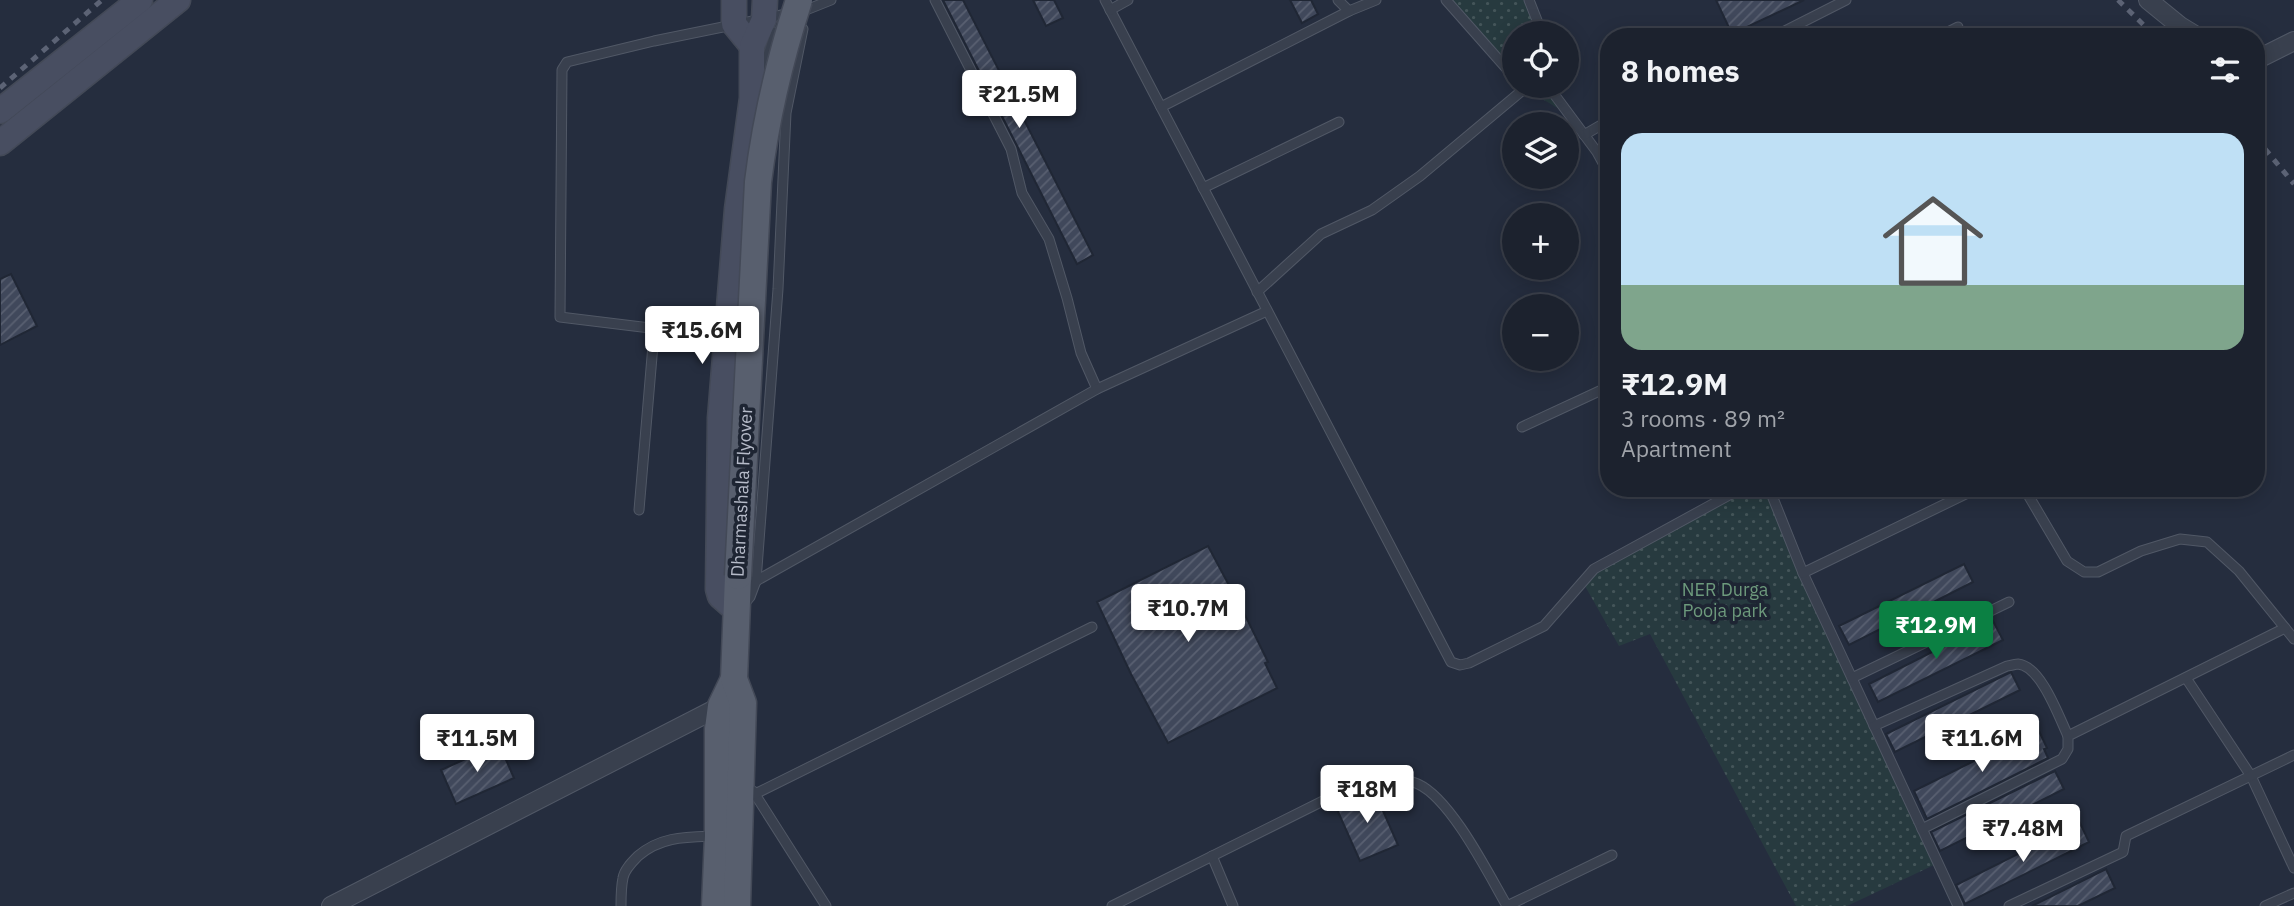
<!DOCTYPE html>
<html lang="en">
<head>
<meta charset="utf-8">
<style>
	body { margin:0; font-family:"IBM Plex Sans",sans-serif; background:#292f3a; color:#f1f3f6; height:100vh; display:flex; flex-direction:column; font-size:26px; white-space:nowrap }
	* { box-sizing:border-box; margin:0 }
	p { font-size:23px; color:#a0a4aa }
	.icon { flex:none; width:38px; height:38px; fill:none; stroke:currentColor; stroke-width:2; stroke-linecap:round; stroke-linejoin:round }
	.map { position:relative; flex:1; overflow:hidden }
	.panel { position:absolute; left:1600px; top:28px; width:665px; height:469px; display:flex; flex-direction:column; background:#1c222e; border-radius:28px; box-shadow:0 4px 18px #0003,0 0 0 2px #3a3f4a }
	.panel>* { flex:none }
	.buttons { position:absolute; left:1502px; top:21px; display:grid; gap:14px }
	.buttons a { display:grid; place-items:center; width:77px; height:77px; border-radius:50%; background:#1c222e; box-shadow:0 4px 18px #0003,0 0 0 2px #3a3f4a; font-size:35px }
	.price { position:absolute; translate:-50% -60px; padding:0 16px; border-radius:7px; background:#fff; color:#222; font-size:23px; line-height:46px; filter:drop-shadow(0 2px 4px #0008) }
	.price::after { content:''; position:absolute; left:50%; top:42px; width:21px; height:16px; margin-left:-10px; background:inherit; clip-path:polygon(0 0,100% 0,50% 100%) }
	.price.selected { background:#0b8043; color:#fff }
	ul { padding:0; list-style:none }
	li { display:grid; align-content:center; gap:14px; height:371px; padding:0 21px }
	li span { display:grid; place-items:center; height:217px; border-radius:21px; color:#555 }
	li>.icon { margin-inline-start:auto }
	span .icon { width:126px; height:126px; fill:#fffc; stroke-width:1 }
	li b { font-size:30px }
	h2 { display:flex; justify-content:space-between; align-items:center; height:84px; padding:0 21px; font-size:30px }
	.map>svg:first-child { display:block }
</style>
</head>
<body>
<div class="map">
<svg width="2294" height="906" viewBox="0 0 2294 906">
	<defs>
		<pattern id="grass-dots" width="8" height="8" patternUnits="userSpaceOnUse" patternTransform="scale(1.75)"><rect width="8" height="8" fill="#273a3f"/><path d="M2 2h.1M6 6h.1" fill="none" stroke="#445559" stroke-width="1.8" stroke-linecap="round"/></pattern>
		<pattern id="building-hatch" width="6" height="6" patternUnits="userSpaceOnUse" patternTransform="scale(1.75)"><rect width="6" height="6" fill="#40485b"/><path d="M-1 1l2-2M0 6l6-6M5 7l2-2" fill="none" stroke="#596071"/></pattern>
	</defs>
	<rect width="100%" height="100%" fill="#252d3e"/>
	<g fill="url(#grass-dots)">
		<path d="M1451 0H1533L1543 33H1514V75Z"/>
		<path d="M1523 86H1558L1566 113 1527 90Z"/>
		<path d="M1749 488H1769L1803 573 1934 865 1847 906H1796L1650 634 1619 646 1585 586 1594 569Z"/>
	</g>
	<g fill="url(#building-hatch)" stroke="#202735" stroke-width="2">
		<path d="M943 0H963L1093 255 1077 264Z"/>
		<path d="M1033 0H1054L1063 18 1046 26Z"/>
		<path d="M1290 0H1311L1318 14 1302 23Z"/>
		<path d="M1716 0H1804L1732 34Z"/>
		<path d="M11 274 37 326 0 345V279Z"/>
		<path d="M1208 546 1247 619 1268 662 1265 663 1277 688 1168 743 1131 674 1097 602Z"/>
		<path d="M1964 564 1973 582 1849 645 1839 626Z"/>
		<path d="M1993 621 2003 640 1878 702 1869 684Z"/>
		<path d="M2011 672 2020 690 1895 752 1886 734Z"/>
		<path d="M2038 729 2047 748 2044 749 2048 758 1927 819 1914 791Z"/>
		<path d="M499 744 514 778 456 804 441 770Z"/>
		<path d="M2055 771 2064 789 1940 851 1931 832Z"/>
		<path d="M1373 788 1398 845 1360 861 1335 805Z"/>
		<path d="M2080 823 2089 842 1965 904 1956 885Z"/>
		<path d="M2106 869 2115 888 2078 906H2032Z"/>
	</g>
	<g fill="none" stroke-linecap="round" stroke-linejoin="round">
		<defs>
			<g id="lane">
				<path d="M935 0 1011 149 1022 193 1049 239 1067 298 1081 353 1097 389"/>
				<path d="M1105 0 1451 662 1460 665 1469 663 1544 626 1594 569 1742 488"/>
				<path d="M1338 0 1349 11 1376 0"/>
				<path d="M1446 0 1514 77"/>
				<path d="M1529 0 1542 33"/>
				<path d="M1110 10 1128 0"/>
				<path d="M1773 37 1846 0"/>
				<path d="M1938 37 1958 27"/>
				<path d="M761 75 776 32"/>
				<path d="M1521 86 1524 89 1533 86"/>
				<path d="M1548 86 1597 152 1608 172"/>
				<path d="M1161 107 1349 11"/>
				<path d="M1584 135 1608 121"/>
				<path d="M1203 188 1339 122"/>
				<path d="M1257 292 1321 234 1372 210 1420 176 1524 89"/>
				<path d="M1522 427 1608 387"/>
				<path d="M1769 488 1803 573 1958 906"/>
				<path d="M2024 488 2067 561 2084 572H2098L2141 551 2180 539 2207 542 2239 571 2294 639"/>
				<path d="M639 510 654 333 650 328 560 317 562 70 567 62 654 41 806 10 831 0"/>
				<path d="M1803 573 1978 488"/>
				<path d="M756 581 1097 389 1267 311"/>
				<path d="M744 604 750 597 756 581 778 289 786 113 803 29"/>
				<path d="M1852 678 2009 602"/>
				<path d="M2186 678 2251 776 2294 868"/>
				<path d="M1874 726 2007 666C2008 666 2017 664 2018 664 2041 666 2059 717 2068 736"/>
				<path d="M753 791 826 906"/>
				<path d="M755 794 1092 627"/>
				<path d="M1922 829 2062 759 2068 749V736L2285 628"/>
				<path d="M1212 856 1233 906"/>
				<path d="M621 906C621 897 621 887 623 878 624 870 632 862 638 856 661 836 687 837 716 836"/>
				<path d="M1112 906 1369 778C1385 778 1402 777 1418 784 1451 799 1488 873 1507 906"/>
				<path d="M1507 906 1612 855"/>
				<path d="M2009 906 2123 852 2126 836 2294 755"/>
				<path d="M2265 906 2294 893"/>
			</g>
			<g id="street">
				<path d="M2148 0 2180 26 2198 37"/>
				<path d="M2256 60 2294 41"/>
				<path d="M331 906 721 706 727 705"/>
			</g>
			<g id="secondary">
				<path d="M734 0V24L752 46"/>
				<path d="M0 111 140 0"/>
				<path d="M0 143 178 0"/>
				<path d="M736 610 720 596 718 589 720 418 737 209 752 98V46L764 19 765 0"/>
			</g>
			<g id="primary">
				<path d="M715 906 718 836V729L721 706 734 679"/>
				<path d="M737 906 743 703 734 679 738 576"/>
			</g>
		</defs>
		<use href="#lane" stroke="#515866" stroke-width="11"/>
		<use href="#street" stroke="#515866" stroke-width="20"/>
		<use href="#secondary" stroke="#434957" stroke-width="27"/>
		<use href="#primary" stroke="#434957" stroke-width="29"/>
		<use href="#lane" stroke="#39404e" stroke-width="9"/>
		<use href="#street" stroke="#39404e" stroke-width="18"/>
		<use href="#secondary" stroke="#484e61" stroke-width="24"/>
		<use href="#primary" stroke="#585f6e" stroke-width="26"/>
		<g stroke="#5c6375" stroke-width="5" stroke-dasharray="7 7" stroke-linecap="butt">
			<path d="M2118 0 2156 37"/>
			<path d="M0 88 102 0"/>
			<path d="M2256 138 2294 184"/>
		</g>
		<defs>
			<path id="primary-bridge" d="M738 576 758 182C766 117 779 62 799 0"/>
		</defs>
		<use href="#primary-bridge" stroke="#434957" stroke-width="29" stroke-linecap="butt"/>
		<use href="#primary-bridge" stroke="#585f6e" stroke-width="26"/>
	</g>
	<g text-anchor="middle" stroke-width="7" stroke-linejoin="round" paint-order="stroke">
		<g font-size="18" fill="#b6bbc9" stroke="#1e2533">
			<text transform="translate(742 492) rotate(-87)" y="6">Dharmashala Flyover</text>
		</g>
		<g font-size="18" fill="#6d997c" stroke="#1e2533">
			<text x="1725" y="596">NER Durga<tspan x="1725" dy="21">Pooja park</tspan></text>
		</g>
	</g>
</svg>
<div class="buttons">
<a><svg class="icon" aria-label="locate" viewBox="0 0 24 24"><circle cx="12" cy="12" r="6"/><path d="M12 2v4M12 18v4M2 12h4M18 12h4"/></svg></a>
<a><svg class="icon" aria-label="layers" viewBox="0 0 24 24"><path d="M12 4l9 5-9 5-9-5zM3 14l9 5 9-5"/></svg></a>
<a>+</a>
<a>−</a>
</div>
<b class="price" style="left:1019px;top:130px">₹21.5M</b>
<b class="price" style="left:702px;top:366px">₹15.6M</b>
<b class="price" style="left:1188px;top:644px">₹10.7M</b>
<b class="price selected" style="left:1936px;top:661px">₹12.9M</b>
<b class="price" style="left:477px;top:774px">₹11.5M</b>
<b class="price" style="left:1982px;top:774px">₹11.6M</b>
<b class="price" style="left:1367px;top:825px">₹18M</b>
<b class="price" style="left:2023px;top:864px">₹7.48M</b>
<section class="panel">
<h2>8 homes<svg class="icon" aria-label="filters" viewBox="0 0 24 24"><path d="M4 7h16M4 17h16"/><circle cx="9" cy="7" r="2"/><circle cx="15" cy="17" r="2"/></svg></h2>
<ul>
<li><span style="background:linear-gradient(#bfe0f5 70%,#7fa58c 0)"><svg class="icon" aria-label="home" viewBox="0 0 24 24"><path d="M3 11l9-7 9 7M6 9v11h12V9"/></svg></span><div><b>₹12.9M</b><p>3 rooms · 89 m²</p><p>Apartment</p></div></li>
</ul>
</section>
</div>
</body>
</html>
